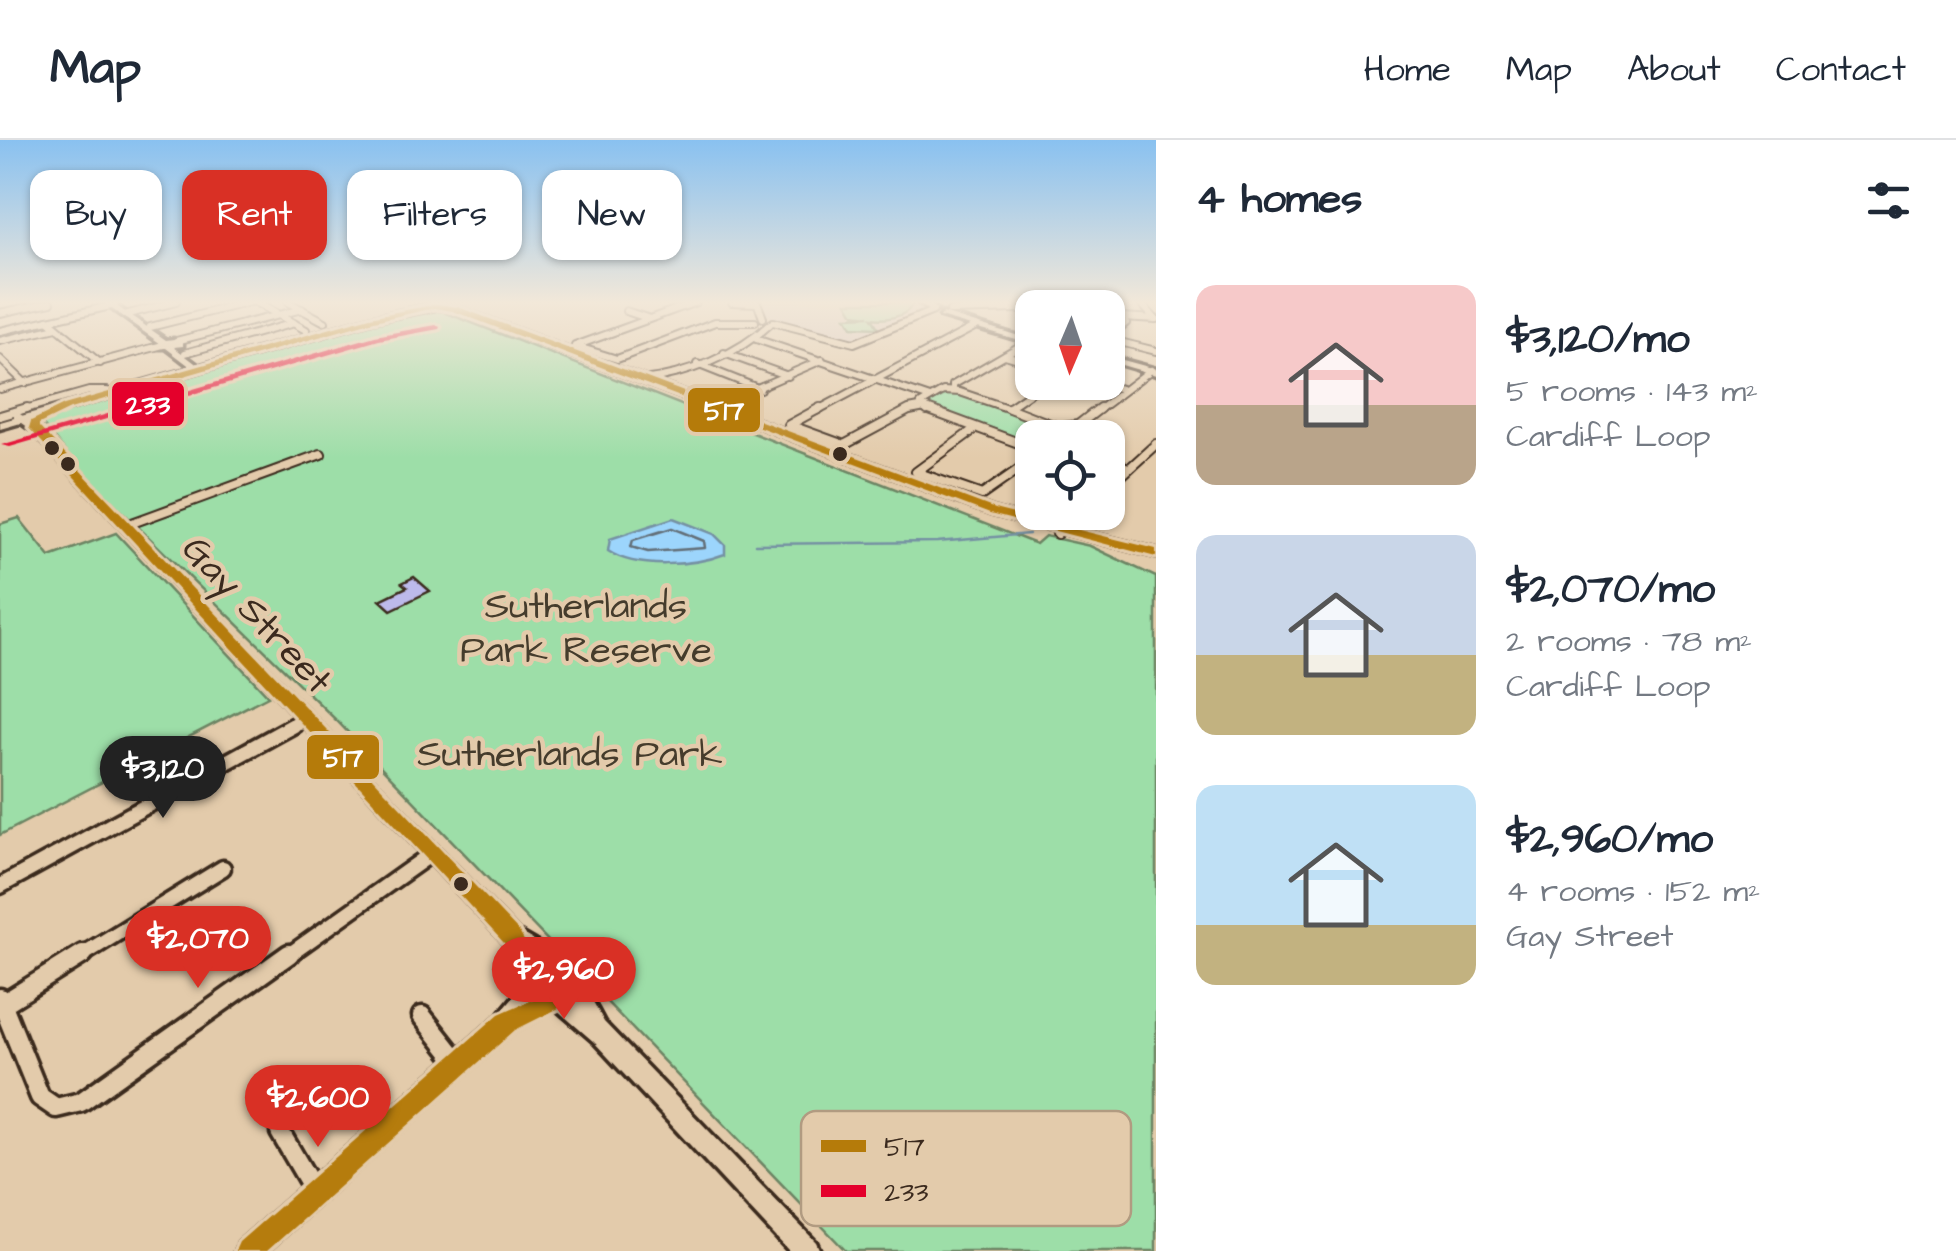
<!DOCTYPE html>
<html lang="en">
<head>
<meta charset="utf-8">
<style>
	body { margin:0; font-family:"Architects Daughter",sans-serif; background:#f2f2f3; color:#1f2937; height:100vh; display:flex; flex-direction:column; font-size:38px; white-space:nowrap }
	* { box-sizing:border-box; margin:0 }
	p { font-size:32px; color:#747a83 }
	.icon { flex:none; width:55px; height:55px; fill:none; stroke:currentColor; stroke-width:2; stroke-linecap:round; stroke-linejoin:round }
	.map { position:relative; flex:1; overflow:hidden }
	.panel { display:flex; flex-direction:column; background:#fff; width:800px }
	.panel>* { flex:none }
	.guide { position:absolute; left:30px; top:30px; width:950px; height:90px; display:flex; gap:20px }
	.needle { width:65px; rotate:182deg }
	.controls { position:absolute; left:1015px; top:150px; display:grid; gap:20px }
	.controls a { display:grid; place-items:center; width:110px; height:110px; border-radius:20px; background:#fff; box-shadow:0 2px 8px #0004; font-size:50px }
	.price { position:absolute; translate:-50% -85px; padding:0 22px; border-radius:35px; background:#d93025; color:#fff; font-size:32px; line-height:65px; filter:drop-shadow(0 2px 5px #0008) }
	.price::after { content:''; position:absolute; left:50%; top:60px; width:30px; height:22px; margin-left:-15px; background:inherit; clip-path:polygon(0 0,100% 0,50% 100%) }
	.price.selected { background:#222; color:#fff }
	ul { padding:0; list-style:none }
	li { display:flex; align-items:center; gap:30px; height:250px; padding:0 40px }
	li span { display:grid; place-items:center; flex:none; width:280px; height:200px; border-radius:20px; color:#555 }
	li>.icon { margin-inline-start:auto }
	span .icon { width:120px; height:120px; fill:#fffc; stroke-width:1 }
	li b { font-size:42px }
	h2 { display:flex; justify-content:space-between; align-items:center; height:120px; padding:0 40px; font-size:42px }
	.chip { padding:0 35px; border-radius:20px; background:#fff; box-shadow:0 2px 8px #0004; font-size:35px; line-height:90px }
	.chip.selected { background:#d93025; color:#fff }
	header { display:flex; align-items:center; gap:60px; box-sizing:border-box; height:140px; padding:0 50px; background:#fff; border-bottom:2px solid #e0e1e3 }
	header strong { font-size:48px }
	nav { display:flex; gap:55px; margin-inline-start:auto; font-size:35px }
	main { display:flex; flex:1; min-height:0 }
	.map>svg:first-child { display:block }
</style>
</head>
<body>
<header>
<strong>Map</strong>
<nav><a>Home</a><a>Map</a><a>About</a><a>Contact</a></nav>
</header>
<main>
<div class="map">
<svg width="1156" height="1111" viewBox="0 0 1156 1111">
	<rect width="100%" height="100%" fill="#e3cbab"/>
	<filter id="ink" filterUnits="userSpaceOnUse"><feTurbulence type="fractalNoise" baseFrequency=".01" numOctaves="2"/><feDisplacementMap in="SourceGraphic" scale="20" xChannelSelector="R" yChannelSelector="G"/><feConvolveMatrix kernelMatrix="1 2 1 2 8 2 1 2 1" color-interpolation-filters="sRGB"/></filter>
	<g filter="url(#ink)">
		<path fill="#d8c6be" d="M763 162H915L926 168 848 200 776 179 767 175Z"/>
		<g fill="#9ddea8" stroke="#6c8463" stroke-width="2.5">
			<path d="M847 162H911L912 165C906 178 883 180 872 178L878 188 852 187 846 177 869 176 854 174Z"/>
			<path d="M439 170 1036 404 1045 396 1090 406 1156 437V1111H846L337 581 86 336 42 284 64 273 397 176Z"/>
			<path d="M951 252 1057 285 1063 294 1058 297 1032 298V306L924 265Z"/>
			<path d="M19 378 50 417 116 393 268 556 0 695V384Z"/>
		</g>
		<path fill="#9cd5fc" stroke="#7591a3" stroke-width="2.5" d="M673 378 714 394 725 405V414C694 426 636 430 608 411L610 399Z"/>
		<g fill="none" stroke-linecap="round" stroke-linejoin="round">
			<path stroke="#626e77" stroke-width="2.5" d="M672 388 704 401 705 408 648 412 631 407 633 400Z"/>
			<path stroke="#7591a3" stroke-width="2.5" d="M755 404 937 402 1029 394"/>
		</g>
		<path fill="#bdbaeb" stroke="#3b2a1e" stroke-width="2.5" d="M414 437 430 451 391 470 380 460 407 447 402 443Z"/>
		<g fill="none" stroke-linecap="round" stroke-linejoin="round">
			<defs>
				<g id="street-far4">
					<path d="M255 162 306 190"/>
					<path d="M288 162 325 182"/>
					<path d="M696 162 575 206 617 219 715 182H755"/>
					<path d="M732 162 757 163"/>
					<path d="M757 162 763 178"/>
					<path d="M1063 162 1070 168"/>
					<path d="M1140 162 1155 179"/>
					<path d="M1011 164 1032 178"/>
					<path d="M626 171 647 178"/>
					<path d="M950 171 1016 169"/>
					<path d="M0 173 51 162"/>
					<path d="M124 175 176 162"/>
					<path d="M1123 177 1156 179"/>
					<path d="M48 180 100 223"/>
					<path d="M773 182 854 203 933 171"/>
					<path d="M150 187 250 162"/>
					<path d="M0 191 115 165"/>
					<path d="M1108 197 1126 183 1112 162"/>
					<path d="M756 199 930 258"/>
					<path d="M1108 199 1156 211"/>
					<path d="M0 201 57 188"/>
					<path d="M176 201 302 169"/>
					<path d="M185 213 294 183"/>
					<path d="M724 213 788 236"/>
					<path d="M1005 215 1032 223"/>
					<path d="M0 219 25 243"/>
					<path d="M697 224 760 249"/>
					<path d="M642 240C687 235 737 215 770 184"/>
					<path d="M1099 242 1124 250"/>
					<path d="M0 249 163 205"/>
					<path d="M953 250V245L1030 200"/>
					<path d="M727 261 822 220"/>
					<path d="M1008 268 1046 242"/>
					<path d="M18 271 89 251H107"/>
					<path d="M816 271 976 186"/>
					<path d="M907 271 922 268"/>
					<path d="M927 271 921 264 943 251 960 252 1016 271"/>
					<path d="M1097 271 1151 230"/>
				</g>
				<g id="street-far3">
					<path d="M820 268 789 285 844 305 909 270 920 268"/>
					<path d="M924 268 1032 308"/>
					<path d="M1009 268 1068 291 1062 298"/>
					<path d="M0 276 27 268"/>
					<path d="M1064 287 1078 285 1100 268"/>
					<path d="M976 288 916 332 982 355 1032 320"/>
					<path d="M1108 321 1129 328"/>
					<path d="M1108 348 1156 304"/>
					<path d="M124 386 321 314"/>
					<path d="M1057 394 1080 372"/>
				</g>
				<path id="street-far2" d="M290 587 305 579"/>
				<g id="street-far1">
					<path d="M0 746 294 585"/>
					<path d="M79 817 223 728"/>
					<path d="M286 817 431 714"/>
				</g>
				<g id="street">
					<path d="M0 858 40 957 56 968 81 962 289 814"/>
					<path d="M3 864 83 814"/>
					<path d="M422 876 459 923"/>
					<path d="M280 992 315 1052"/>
				</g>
				<g id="secondary">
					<path d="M102 162H111L166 200 174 199 183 202V206L174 207 203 229 196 231 166 208H160L161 204Z"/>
					<path d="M918 162H927L937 170 930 172Z"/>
					<path d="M437 164 458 167 998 370 1156 409V417L990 374 453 171 434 168Z"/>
					<path d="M943 173 1032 200V204L940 177Z"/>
					<path d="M1108 216 1156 229V235L1108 221Z"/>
					<path d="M14 274H20L37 286 519 792 565 819 575 828 604 882 816 1102 820 1111H789L594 902 556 869 515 888 267 1111H235L239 1102 499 874 523 845 524 835 532 823 505 804 31 290 14 278ZM548 835 557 839 555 849 551 851 544 845V839Z"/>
				</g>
				<path id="primary" d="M432 164 435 169 375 181 0 289V282L370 177Z"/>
			</defs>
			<use href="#street-far4" stroke="#3b2a1e" stroke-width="10"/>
			<use href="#street-far3" stroke="#3b2a1e" stroke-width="12"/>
			<use href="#street-far2" stroke="#3b2a1e" stroke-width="16"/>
			<use href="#street-far1" stroke="#3b2a1e" stroke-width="21"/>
			<use href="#street" stroke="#3b2a1e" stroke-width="25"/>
			<use href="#secondary" stroke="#3b2a1e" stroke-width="7"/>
			<use href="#primary" stroke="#3b2a1e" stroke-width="7"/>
			<use href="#street-far4" stroke="#e3cbab" stroke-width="6"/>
			<use href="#street-far3" stroke="#e3cbab" stroke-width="8"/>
			<use href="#street-far2" stroke="#e3cbab" stroke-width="10"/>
			<use href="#street-far1" stroke="#e3cbab" stroke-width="14"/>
			<use href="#street" stroke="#e3cbab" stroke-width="18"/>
			<use href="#secondary" fill="#e3cbab" fill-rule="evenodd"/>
			<use href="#primary" fill="#e3cbab" fill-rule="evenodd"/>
			<defs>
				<g id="bus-1">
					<path d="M437 164 458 167 998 370 1156 409V417L990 374 453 171 435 168 374 181 70 269 39 284V287L519 792 544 835 541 842 534 845 527 842 505 804 29 288 31 281 64 265 370 177Z"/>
					<path d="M556 849 563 852 566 859 563 866 515 890 267 1111H235L239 1102 499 874Z"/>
				</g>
				<path id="bus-2" d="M436 185 440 187 439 189 379 200 10 307 1 305 375 196Z"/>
			</defs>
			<use href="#bus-1" stroke="#e3cbab" stroke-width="7"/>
			<use href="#bus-2" stroke="#e3cbab" stroke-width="7"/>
			<use href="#bus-1" fill="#b57b0a" fill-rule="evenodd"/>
			<use href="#bus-2" fill="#e4002b" fill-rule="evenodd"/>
		</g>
	</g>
	<linearGradient id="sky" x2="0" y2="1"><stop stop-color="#89c1f0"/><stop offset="0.51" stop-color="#f2e8d9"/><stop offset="1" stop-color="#f2e8d9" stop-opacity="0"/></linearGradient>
	<rect width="1156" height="318" fill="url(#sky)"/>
	<g fill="#3b2a1e" stroke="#e3cbab" stroke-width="4">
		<circle cx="52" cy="308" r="9"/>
		<circle cx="840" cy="314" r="9"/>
		<circle cx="68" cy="324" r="9"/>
		<circle cx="461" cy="744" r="9"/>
	</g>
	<g text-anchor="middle" stroke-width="9" stroke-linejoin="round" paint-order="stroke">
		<g font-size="38" fill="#453c2c" stroke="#e3cbab">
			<text x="586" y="478">Sutherlands<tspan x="586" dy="44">Park Reserve</tspan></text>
			<text x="570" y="626">Sutherlands Park</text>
		</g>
		<g font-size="38" fill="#3b2a1e" stroke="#e3cbab">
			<text transform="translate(258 474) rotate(47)" y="13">Gay Street</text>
		</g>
	</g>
	<rect x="801" y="971" width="330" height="115" rx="15" fill="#e3cbab" stroke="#b19b81" stroke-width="2.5"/>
	<rect x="821" y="1000" width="45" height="12" fill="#b57b0a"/>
	<rect x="821" y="1045" width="45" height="12" fill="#e4002b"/>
	<g font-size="28" fill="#3b2a1e">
		<text x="884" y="1016">517</text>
		<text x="884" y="1061">233</text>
	</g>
	<g stroke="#e3cbab" stroke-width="4">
		<rect x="110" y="240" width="76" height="48" rx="10" fill="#e4002b"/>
		<rect x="686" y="246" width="76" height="48" rx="10" fill="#b57b0a"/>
		<rect x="305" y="593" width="76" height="48" rx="10" fill="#b57b0a"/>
	</g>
	<g font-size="28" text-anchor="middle" font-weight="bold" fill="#fff">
		<text x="148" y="274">233</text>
		<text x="724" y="280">517</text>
		<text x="343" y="627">517</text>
	</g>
</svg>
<div class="controls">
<a><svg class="needle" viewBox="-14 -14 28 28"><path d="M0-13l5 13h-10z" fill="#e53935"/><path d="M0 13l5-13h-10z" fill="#747a83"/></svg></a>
<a><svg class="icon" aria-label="locate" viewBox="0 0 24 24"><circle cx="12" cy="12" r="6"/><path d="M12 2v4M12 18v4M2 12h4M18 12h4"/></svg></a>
</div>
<b class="price selected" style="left:163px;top:681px">$3,120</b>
<b class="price" style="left:198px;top:851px">$2,070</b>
<b class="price" style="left:564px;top:882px">$2,960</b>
<b class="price" style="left:318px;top:1010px">$2,600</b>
<div class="guide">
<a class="chip">Buy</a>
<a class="chip selected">Rent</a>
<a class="chip">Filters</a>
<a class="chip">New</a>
</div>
</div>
<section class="panel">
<h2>4 homes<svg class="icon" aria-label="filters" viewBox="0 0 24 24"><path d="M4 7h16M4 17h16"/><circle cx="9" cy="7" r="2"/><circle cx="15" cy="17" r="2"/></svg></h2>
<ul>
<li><span style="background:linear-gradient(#f6c9c9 60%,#b9a48a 0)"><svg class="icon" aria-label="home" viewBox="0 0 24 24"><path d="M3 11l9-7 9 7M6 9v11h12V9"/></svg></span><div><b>$3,120/mo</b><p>5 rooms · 143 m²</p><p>Cardiff Loop</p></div></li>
<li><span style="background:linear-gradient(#c9d6e8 60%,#c2b280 0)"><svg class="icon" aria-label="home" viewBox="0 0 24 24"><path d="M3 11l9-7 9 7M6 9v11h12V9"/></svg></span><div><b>$2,070/mo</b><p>2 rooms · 78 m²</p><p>Cardiff Loop</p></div></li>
<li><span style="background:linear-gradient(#bfe0f5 70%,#c2b280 0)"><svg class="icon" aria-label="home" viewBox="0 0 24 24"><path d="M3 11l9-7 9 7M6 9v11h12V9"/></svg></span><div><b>$2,960/mo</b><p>4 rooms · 152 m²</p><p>Gay Street</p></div></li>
</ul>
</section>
</main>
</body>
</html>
